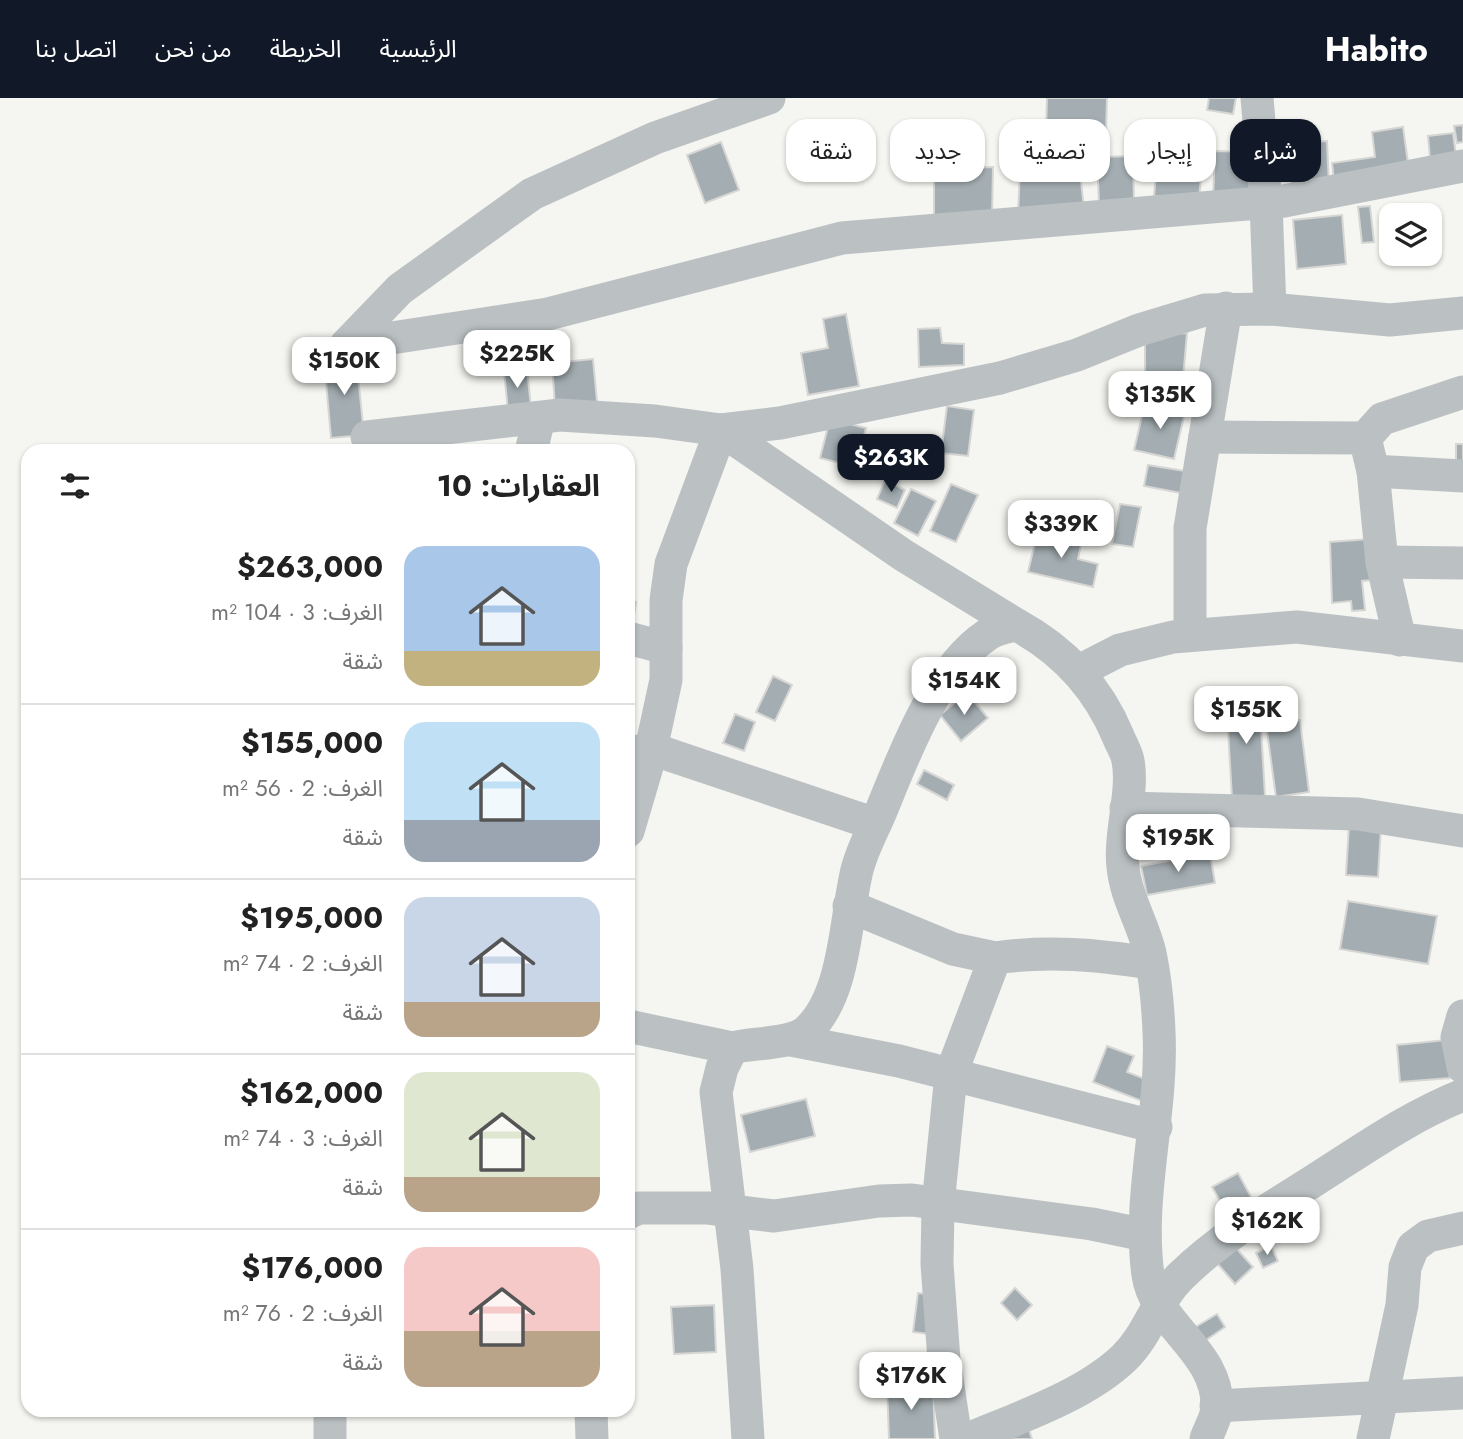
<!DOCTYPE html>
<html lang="ar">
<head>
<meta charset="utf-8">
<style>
	body { margin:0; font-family:Jost,"Noto Sans Arabic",sans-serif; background:#f2f2f2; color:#222; direction:rtl; height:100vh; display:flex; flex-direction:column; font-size:26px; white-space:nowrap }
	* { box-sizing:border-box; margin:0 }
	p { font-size:23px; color:#767676 }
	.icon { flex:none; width:38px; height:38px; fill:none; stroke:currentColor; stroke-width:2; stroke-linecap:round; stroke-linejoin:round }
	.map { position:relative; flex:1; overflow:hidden; direction:ltr }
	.sheet { position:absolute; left:21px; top:346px; width:614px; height:973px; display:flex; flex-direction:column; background:#fff; border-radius:21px; box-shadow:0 2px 5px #0004; direction:rtl }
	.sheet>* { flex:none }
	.banner { position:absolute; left:656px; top:21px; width:665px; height:63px; direction:rtl; display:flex; gap:14px }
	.buttons { position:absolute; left:1379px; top:105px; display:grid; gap:14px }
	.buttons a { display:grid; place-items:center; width:63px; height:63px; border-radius:14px; background:#fff; box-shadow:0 2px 5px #0004; font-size:35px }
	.price { position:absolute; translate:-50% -60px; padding:0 16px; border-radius:14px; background:#fff; color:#222; font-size:23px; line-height:46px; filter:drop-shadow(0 2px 4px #0008) }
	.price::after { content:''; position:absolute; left:50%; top:42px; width:21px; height:16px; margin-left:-10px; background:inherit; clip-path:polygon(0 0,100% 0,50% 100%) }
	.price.current { background:#111827; color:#fff }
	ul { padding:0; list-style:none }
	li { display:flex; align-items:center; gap:21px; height:175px; padding:0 35px }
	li+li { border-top:2px solid #e0e0e0 }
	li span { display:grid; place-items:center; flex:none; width:196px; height:140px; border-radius:21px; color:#555 }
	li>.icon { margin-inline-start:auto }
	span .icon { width:84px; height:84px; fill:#fffc; stroke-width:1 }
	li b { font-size:30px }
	h2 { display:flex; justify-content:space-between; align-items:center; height:84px; padding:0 35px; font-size:30px }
	.chip { padding:0 24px; border-radius:21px; background:#fff; box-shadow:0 2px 5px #0004; font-size:24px; line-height:63px }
	.chip.current { background:#111827; color:#fff }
	header { display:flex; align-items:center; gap:42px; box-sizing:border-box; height:98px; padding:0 35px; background:#111827; color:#fff }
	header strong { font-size:33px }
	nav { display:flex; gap:38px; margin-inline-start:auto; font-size:24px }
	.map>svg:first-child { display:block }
</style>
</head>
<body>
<header>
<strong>Habito</strong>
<nav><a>الرئيسية</a><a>الخريطة</a><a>من نحن</a><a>اتصل بنا</a></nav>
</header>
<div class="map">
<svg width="1463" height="1341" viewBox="0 0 1463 1341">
	<rect width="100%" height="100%" fill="#f5f5f1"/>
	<g fill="#a4aeb2" stroke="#d6d6d4" stroke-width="2">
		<path d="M1047 0H1107L1106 33 1046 31Z"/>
		<path d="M1209 0H1236L1233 16 1207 12Z"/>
		<path d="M1463 27V44L1457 45 1454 28Z"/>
		<path d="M1403 29 1409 72 1334 82 1332 65 1375 59 1372 34Z"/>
		<path d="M1453 35 1456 57 1430 60 1428 38Z"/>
		<path d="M1327 43 1329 88 1292 91 1289 45Z"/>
		<path d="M721 44 739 92 705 105 687 57Z"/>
		<path d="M1215 53 1251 54 1250 101 1213 100Z"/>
		<path d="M1133 58 1134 104 1099 106 1097 59Z"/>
		<path d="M1157 63 1202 67 1199 102 1154 98Z"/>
		<path d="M1079 67 1084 110 1018 117 1020 71Z"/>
		<path d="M993 69 992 118 934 120V71Z"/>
		<path d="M1370 108 1374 144 1362 145 1358 109Z"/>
		<path d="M1342 117 1346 166 1297 171 1293 122Z"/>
		<path d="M846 216 859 288 808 297 801 255 828 250 823 221Z"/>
		<path d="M940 230 942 245 964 246V267L919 269 918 231Z"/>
		<path d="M1187 235 1182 292 1145 288V238Z"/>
		<path d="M356 258 364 337 331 340 324 261Z"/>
		<path d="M593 261 597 304 555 308 552 265Z"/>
		<path d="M527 271 531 310 508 313 504 273Z"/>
		<path d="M1145 305 1185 314 1174 361 1134 352Z"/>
		<path d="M947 308 974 312 968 358 941 355Z"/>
		<path d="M830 321 866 330 855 369 820 360Z"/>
		<rect x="1456" y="346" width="7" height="25"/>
		<path d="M1148 367 1185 373 1181 395 1144 388Z"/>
		<path d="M885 382 905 392 897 410 877 401Z"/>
		<path d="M951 386 978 397 956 444 930 433Z"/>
		<path d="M911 391 936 403 918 438 894 425Z"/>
		<path d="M1120 406 1141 409 1133 449 1112 446Z"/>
		<path d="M1038 432 1082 442 1078 461 1098 466 1093 489 1028 474Z"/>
		<path d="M1370 441 1373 482 1362 483 1365 512 1352 513 1351 503 1332 505 1330 444Z"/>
		<path d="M628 503 636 504 633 524 628 523Z"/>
		<path d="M773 578 792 587 775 623 756 614Z"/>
		<path d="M967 595 988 620 961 643 940 617Z"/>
		<path d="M1259 596 1265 698 1232 700 1226 598Z"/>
		<path d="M735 616 755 624 744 653 723 645Z"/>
		<path d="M1300 622 1309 694 1276 699 1266 626Z"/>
		<path d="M924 672 954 687 947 702 917 686Z"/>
		<path d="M1349 727 1381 728 1378 779 1346 777Z"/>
		<path d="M1210 755 1215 785 1147 797 1141 768Z"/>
		<path d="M1348 803 1437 818 1428 866 1340 851Z"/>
		<path d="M1446 942 1450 980 1400 984 1397 947Z"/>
		<path d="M1107 948 1134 958 1127 974 1150 983 1142 1003 1093 984Z"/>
		<path d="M806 1001 815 1038 750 1054 741 1017Z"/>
		<path d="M1238 1075 1257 1110 1232 1124 1212 1089Z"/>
		<path d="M1271 1148 1278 1163 1263 1170 1256 1155Z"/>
		<path d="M1235 1149 1253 1169 1235 1186 1217 1165Z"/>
		<path d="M1015 1190 1032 1207 1017 1222 1001 1205Z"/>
		<path d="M918 1195 948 1199 944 1238 913 1234Z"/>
		<path d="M714 1207 716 1254 674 1256 671 1209Z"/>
		<path d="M1217 1216 1225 1229 1203 1244 1194 1230Z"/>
		<path d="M933 1286 935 1341H889L887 1288Z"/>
		<path d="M1029 1332 1032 1341H1004Z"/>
	</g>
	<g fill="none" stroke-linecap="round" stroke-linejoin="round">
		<g stroke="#bbc1c3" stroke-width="33">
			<path d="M1257 0 1266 105 1270 211"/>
			<path d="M346 247 548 216 842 140 1284 103 1463 68"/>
			<path d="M346 247 400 191 532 96 655 40 769 0"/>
			<path d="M367 339 560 317 655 323 721 332 780 325 1000 280 1077 257 1139 232 1205 212 1270 211 1390 222 1463 215"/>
			<path d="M1205 339 1365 340 1373 373 1382 464 1400 542"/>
			<path d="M1365 340 1382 321 1463 294"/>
			<path d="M531 354 539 320"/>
			<path d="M1373 373 1463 378"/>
			<path d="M1382 464 1463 465"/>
			<path d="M1190 537V430L1226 210"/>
			<path d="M628 540 666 550"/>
			<path d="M1079 573 1120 552 1173 539 1297 529 1463 548"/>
			<path d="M630 653 664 655 875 726"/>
			<path d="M1126 710 1358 716 1463 733"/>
			<path d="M628 733 648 665 666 582V502L671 466 721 332 903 457 1017 527"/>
			<path d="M849 808 953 851 995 860"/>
			<path d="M1463 918 1457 939 1463 969"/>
			<path d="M628 928 732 950"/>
			<path d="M791 942 899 963 1156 1029"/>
			<path d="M628 1115 639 1110H708L774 1118 879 1103 912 1102 1092 1126 1145 1137"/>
			<path d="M1216 1308 1463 1295"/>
			<path d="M591 1312 592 1341"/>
			<path d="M330 1341V1312"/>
			<path d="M748 1341 737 1171 716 994 722 970 732 950C754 944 792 947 808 932 846 896 845 821 857 772 862 752 873 732 881 713 904 657 935 572 987 537 996 531 1006 529 1017 527 1063 552 1098 590 1118 638 1121 646 1127 655 1128 663 1134 693 1119 737 1123 769 1126 800 1143 825 1150 855 1155 879 1158 908 1159 934 1163 1015 1137 1097 1148 1177 1155 1227 1220 1254 1217 1311 1216 1320 1209 1332 1206 1341"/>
			<path d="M956 1341 944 1262 937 1166 938 1107 951 976 995 860C1049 852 1097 857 1151 865"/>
			<path d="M968 1341C1018 1320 1084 1298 1124 1260 1149 1236 1156 1202 1181 1178 1221 1139 1269 1111 1315 1082 1364 1051 1410 1018 1463 997"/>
			<path d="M1373 1341 1402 1207 1405 1169 1413 1149 1428 1138 1463 1130"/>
		</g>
	</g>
</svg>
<div class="buttons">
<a><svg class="icon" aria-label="layers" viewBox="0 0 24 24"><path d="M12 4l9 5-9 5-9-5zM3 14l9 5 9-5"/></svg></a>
</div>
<b class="price" style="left:517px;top:292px">$225K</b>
<b class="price" style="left:344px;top:299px">$150K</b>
<b class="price" style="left:1160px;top:333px">$135K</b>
<b class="price current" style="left:891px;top:396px">$263K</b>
<b class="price" style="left:1061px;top:462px">$339K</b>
<b class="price" style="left:964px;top:619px">$154K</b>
<b class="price" style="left:1246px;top:648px">$155K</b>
<b class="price" style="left:1178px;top:776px">$195K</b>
<b class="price" style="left:1267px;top:1159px">$162K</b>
<b class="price" style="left:911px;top:1314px">$176K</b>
<div class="banner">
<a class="chip current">شراء</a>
<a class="chip">إيجار</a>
<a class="chip">تصفية</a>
<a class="chip">جديد</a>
<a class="chip">شقة</a>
</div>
<section class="sheet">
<h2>العقارات: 10<svg class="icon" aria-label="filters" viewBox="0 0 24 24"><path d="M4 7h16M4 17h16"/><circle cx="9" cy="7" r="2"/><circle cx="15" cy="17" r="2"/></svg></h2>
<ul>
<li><span style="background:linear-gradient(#a9c7e8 75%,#c2b280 0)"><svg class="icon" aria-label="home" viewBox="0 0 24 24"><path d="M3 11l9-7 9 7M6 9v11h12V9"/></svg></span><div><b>$263,000</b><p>الغرف: 3 · 104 m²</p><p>شقة</p></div></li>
<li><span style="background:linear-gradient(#bfe0f5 70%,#9aa5b1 0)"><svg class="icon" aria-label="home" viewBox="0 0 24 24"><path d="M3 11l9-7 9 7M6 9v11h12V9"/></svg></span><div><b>$155,000</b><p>الغرف: 2 · 56 m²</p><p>شقة</p></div></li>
<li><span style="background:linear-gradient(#c9d6e8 75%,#b9a48a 0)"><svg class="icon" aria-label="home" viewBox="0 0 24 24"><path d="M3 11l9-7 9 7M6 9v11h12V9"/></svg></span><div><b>$195,000</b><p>الغرف: 2 · 74 m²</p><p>شقة</p></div></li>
<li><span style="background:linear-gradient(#dfe7d0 75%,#b9a48a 0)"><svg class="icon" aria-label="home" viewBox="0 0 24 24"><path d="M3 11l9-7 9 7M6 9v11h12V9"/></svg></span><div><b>$162,000</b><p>الغرف: 3 · 74 m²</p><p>شقة</p></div></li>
<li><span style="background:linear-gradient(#f6c9c9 60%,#b9a48a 0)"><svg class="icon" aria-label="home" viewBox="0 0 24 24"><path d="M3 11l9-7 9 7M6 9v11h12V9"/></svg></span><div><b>$176,000</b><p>الغرف: 2 · 76 m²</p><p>شقة</p></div></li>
</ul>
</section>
</div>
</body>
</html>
